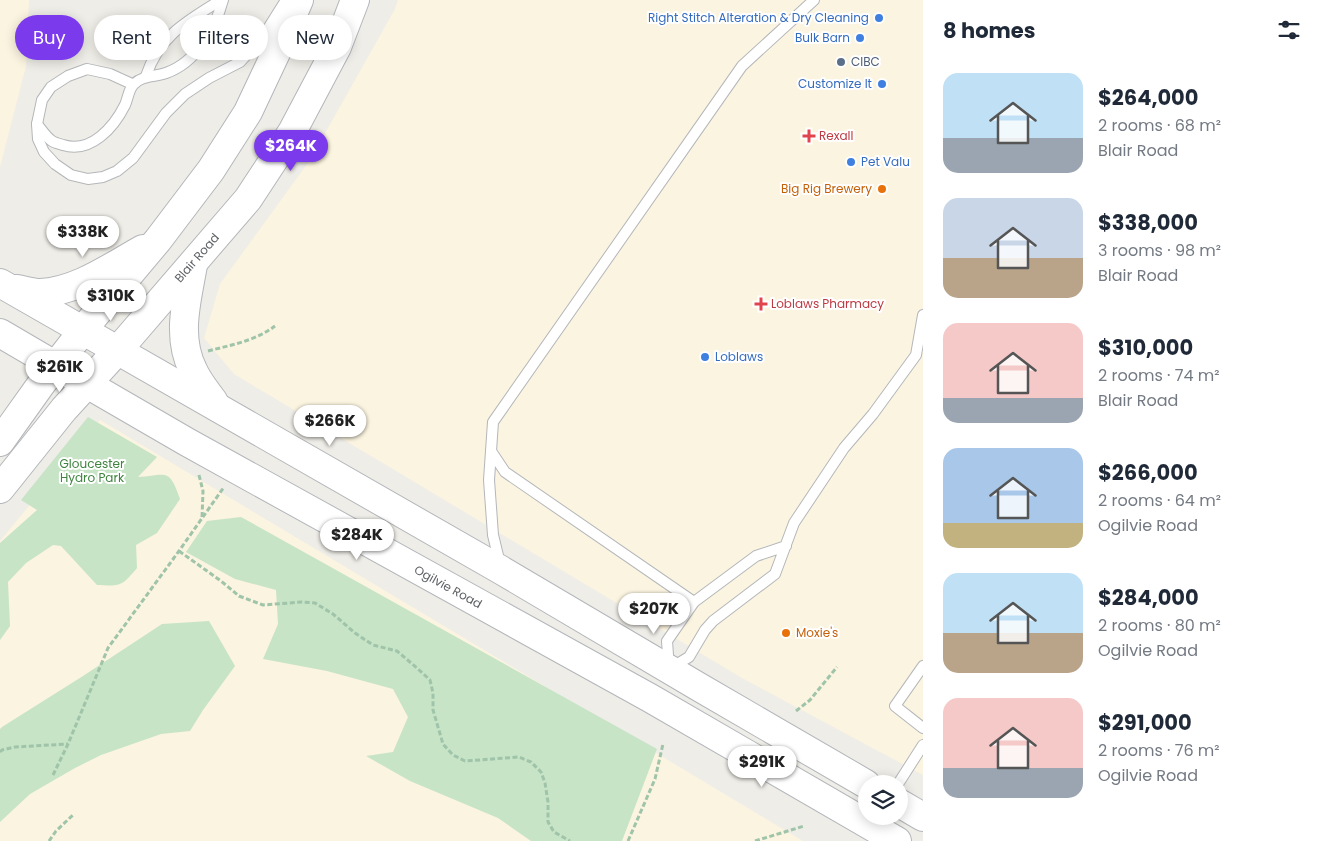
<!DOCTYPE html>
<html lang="en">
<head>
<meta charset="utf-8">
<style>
	body { margin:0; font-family:Poppins,sans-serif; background:#f2f2f3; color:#1f2937; height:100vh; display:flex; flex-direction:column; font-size:19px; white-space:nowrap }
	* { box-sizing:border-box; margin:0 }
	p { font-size:16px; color:#747a83 }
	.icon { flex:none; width:28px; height:28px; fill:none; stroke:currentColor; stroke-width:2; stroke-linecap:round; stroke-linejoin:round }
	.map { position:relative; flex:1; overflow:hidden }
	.side { display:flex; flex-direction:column; background:#fff; width:400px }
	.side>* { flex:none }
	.banner { position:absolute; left:15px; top:15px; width:475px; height:45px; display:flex; gap:10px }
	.fabs { position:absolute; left:858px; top:775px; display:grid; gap:10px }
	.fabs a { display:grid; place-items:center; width:50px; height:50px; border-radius:50%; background:#fff; box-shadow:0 2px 12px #0003; font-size:25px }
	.price { position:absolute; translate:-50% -42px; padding:0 11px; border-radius:18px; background:#fff; color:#222; font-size:16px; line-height:32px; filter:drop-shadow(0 1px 2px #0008) }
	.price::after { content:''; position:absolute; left:50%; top:30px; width:15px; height:11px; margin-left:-8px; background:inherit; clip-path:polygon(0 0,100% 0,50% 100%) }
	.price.active { background:#7c3aed; color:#fff }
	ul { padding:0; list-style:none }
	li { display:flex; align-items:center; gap:15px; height:125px; padding:0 20px }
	li span { display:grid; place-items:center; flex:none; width:140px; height:100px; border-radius:15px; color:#555 }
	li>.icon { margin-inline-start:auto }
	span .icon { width:60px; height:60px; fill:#fffc; stroke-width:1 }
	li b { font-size:21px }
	h2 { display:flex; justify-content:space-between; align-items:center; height:60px; padding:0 20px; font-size:21px }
	.tag { padding:0 18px; border-radius:22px; background:#fff; box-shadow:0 2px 12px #0003; font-size:18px; line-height:45px }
	.tag.active { background:#7c3aed; color:#fff }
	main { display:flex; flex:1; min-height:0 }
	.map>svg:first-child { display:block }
</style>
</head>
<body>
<main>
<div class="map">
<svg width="923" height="841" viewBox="0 0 923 841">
	<rect width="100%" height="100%" fill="#efede7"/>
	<g fill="#fbf4e0">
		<path d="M0 0H29L26 66 0 167Z"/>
		<path d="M398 0H923V775L742 678 234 374 204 338 220 284 310 160 395 9Z"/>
		<path d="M100 420 803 841H0V541Z"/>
	</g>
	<g fill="#c7e4c6">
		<path d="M88 417 157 457 138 477C167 475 169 467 180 499L157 533 136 545 137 568C121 587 121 586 97 585L61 546 53 545 26 563 8 582 10 626 0 640V543L37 510 21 500Z"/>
		<path d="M241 517 657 749 622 841H531L498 818 410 781 366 756 393 752 408 717 393 689 327 671 263 659 278 624 276 590 235 579 186 552 207 521Z"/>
		<path d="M209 621 235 666 203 710 190 731 161 734 101 755 75 768 30 794 0 822V729L2 727 83 676 162 624Z"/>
	</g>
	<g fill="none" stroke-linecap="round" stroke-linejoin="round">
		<defs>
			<g id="service">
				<path d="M146 76C159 36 187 21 221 0"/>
				<path d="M132 84 110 74 87 69 68 76 51 87 42 100 37 124 38 139 44 152 55 164 71 175 88 179 103 177 117 171 133 158 166 113 185 94 209 78 240 62 253 48 264 35 286 0"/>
				<path d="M37 124C41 129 46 137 52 141 55 143 60 144 63 145 91 154 114 127 125 105 128 98 129 88 134 84 143 75 155 77 166 73 197 62 215 29 223 0"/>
				<path d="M491 451 489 480 493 535 500 564"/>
				<path d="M786 546 756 556 694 602 667 641 669 669 689 657 705 630 713 621 775 574 794 523 844 448 873 414 916 355 923 315"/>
				<path d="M694 602 505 472 491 451 493 422 742 66 814 0"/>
				<path d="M923 666 895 706 923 728"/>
				<path d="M898 784 923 745"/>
			</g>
			<g id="secondary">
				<path d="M193 265C187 300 176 336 193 370 198 382 207 392 214 402"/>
				<path d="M0 283 501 570 699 687 866 784"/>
				<path d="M16 289C24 290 32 293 40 293 76 292 112 266 143 249"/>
				<path d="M0 333 87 384 187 442 650 698 897 841"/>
				<path d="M0 442 42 383 95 315 158 240 211 170 248 112 281 42 299 0"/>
				<path d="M0 489 64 409 118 350 248 199 292 132 337 47 355 0"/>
				<path d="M899 803 923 817"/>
			</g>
		</defs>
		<use href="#service" stroke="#b4b7ba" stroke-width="12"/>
		<use href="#secondary" stroke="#b3b6ba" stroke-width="30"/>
		<g stroke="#9fc4a9" stroke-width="3" stroke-dasharray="5 2.5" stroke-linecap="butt">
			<path d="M208 351C231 345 255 341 275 326"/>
			<path d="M199 475 203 491 202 518"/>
			<path d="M179 551 221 581 239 596 263 605 302 602 315 603 333 614 355 633 373 645 397 651 417 668 430 680 433 693V710L443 744 453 755 465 761 519 757 531 762 541 772 545 783 548 802V822L554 832 570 841"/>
			<path d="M796 711 810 700 837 667"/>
			<path d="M0 752 2 750 15 747 68 744"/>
			<path d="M53 775 68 744 108 648 179 551 224 487"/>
			<path d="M49 841 56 831 74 814"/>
			<path d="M628 841 655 779 663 744"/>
			<path d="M755 841 804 826"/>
		</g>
		<use href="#service" stroke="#fff" stroke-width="10"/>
		<use href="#secondary" stroke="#fff" stroke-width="28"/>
	</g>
	<g fill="#3f7fe0" stroke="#fff" stroke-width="2">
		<circle cx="879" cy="18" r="5"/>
		<circle cx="860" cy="38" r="5"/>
		<circle cx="882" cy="84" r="5"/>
		<circle cx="851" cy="162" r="5"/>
		<circle cx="705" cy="357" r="5"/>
	</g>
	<circle fill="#5c6f8a" stroke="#fff" stroke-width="2" cx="841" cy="62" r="5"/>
	<g fill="#e0444e" stroke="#fff" stroke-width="2">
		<path d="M806.5 128.5h5v5h5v5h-5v5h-5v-5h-5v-5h5z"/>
		<path d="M758.5 296.5h5v5h5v5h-5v5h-5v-5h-5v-5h5z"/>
	</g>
	<g fill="#e8710a" stroke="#fff" stroke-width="2">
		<circle cx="882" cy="189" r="5"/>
		<circle cx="786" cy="633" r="5"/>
	</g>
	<g text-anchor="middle" stroke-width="4" stroke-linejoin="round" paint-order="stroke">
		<g font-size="12" fill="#366cbe" stroke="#fff" text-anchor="end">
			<text x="869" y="22">Right Stitch Alteration &amp; Dry Cleaning</text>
			<text x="850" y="42">Bulk Barn</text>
			<text x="872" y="88">Customize It</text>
			<text x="861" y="166" text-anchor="start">Pet Valu</text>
			<text x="715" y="361" text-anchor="start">Loblaws</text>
		</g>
		<g font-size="12" fill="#4e5e75" stroke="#fff" text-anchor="start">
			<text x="851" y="66">CIBC</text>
		</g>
		<g font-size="12" fill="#be3a42" stroke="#fff" text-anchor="start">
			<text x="819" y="140">Rexall</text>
			<text x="771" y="308">Loblaws Pharmacy</text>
		</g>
		<g font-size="12" fill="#c56008" stroke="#fff" text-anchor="end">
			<text x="872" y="193">Big Rig Brewery</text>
			<text x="796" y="637" text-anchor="start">Moxie's</text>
		</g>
		<g font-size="12" fill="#5e6265" stroke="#fff">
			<text transform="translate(197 258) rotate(-49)" y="4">Blair Road</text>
			<text transform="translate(448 587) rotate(29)" y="4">Ogilvie Road</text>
		</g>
		<g font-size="12" fill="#3f8440" stroke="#fff">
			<text x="92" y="468">Gloucester<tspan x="92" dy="14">Hydro Park</tspan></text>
		</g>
	</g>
</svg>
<div class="fabs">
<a><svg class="icon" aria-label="layers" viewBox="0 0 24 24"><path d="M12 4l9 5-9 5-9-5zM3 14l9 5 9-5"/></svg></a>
</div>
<b class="price active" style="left:291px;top:172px">$264K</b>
<b class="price" style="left:83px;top:258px">$338K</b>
<b class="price" style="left:111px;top:322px">$310K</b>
<b class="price" style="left:60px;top:393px">$261K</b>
<b class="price" style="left:330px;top:447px">$266K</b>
<b class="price" style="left:357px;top:561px">$284K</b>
<b class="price" style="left:654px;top:635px">$207K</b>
<b class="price" style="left:762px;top:788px">$291K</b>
<div class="banner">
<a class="tag active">Buy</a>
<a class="tag">Rent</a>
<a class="tag">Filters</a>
<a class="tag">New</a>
</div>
</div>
<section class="side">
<h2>8 homes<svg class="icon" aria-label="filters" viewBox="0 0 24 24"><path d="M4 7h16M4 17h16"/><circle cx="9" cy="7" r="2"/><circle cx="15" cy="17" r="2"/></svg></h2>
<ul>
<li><span style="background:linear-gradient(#bfe0f5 65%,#9aa5b1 0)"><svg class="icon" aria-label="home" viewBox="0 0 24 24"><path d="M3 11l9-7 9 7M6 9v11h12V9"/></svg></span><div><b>$264,000</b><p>2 rooms · 68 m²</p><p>Blair Road</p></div></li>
<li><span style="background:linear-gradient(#c9d6e8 60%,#b9a48a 0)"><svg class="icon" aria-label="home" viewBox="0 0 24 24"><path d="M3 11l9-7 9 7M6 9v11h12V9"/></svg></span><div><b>$338,000</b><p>3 rooms · 98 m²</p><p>Blair Road</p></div></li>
<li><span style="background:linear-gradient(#f6c9c9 75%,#9aa5b1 0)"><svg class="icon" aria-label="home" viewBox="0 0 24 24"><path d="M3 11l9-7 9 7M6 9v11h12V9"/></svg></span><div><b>$310,000</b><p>2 rooms · 74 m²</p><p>Blair Road</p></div></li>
<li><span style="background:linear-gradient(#a9c7e8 75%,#c2b280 0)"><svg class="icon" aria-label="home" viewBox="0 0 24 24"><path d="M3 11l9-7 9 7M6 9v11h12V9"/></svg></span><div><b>$266,000</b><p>2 rooms · 64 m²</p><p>Ogilvie Road</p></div></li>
<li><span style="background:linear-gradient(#bfe0f5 60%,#b9a48a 0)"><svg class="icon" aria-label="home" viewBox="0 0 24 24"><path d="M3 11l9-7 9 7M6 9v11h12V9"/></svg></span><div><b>$284,000</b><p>2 rooms · 80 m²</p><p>Ogilvie Road</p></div></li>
<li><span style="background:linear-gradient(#f6c9c9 70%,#9aa5b1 0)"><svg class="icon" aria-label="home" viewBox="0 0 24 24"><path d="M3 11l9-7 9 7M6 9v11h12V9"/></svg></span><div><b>$291,000</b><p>2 rooms · 76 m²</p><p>Ogilvie Road</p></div></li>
</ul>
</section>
</main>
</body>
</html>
